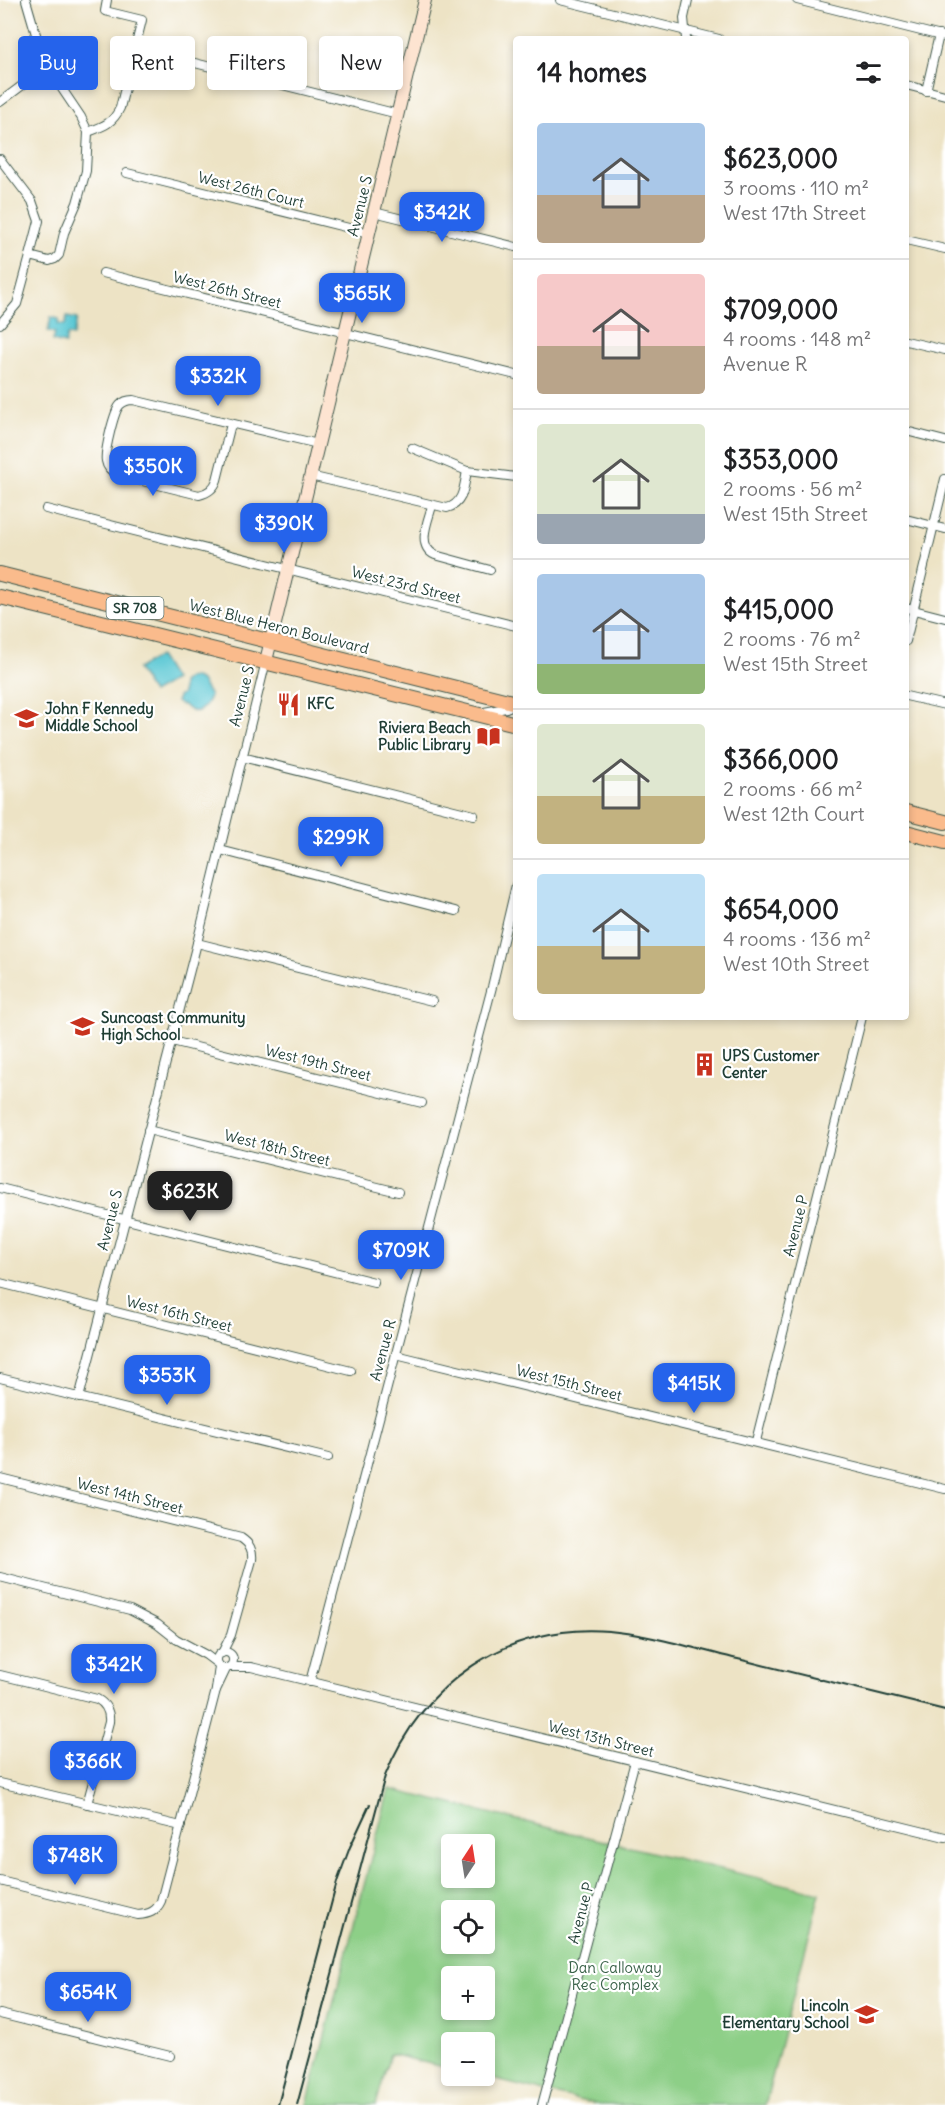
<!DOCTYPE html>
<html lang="en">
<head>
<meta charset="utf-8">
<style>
	body { margin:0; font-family:Delius,sans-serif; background:#f6f6f6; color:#202124; height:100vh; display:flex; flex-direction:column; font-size:22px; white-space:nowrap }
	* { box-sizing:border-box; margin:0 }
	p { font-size:20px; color:#757577 }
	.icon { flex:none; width:33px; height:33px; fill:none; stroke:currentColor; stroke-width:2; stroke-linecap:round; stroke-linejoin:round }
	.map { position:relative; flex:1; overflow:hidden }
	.sheet { position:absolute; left:513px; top:36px; width:396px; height:984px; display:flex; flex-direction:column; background:#fff; border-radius:6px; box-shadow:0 3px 9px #0003 }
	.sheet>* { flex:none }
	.hud { position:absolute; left:18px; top:36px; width:405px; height:54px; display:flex; gap:12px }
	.needle { width:39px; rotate:12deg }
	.buttons { position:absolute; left:441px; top:1834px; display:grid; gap:12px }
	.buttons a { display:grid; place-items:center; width:54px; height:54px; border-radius:6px; background:#fff; box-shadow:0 3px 9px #0003; font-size:30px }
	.price { position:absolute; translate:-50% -51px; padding:0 14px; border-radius:12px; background:#2563eb; color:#fff; font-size:20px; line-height:39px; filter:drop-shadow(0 2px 3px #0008) }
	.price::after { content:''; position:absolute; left:50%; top:36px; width:18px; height:14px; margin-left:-9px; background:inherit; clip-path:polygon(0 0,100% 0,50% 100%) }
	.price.on { background:#222; color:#fff }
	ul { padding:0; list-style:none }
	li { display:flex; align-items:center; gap:18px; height:150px; padding:0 24px }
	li+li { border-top:2px solid #e0e0e0 }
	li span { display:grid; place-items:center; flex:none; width:168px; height:120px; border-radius:6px; color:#555 }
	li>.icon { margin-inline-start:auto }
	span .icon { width:72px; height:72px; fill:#fffc; stroke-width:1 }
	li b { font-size:26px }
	h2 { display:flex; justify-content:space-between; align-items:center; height:72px; padding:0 24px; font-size:26px }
	.pill { padding:0 21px; border-radius:6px; background:#fff; box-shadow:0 3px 9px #0003; font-size:21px; line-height:54px }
	.pill.on { background:#2563eb; color:#fff }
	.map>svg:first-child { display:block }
</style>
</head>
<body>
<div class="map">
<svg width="945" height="2105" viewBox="0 0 945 2105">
	<rect width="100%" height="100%" fill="#fff"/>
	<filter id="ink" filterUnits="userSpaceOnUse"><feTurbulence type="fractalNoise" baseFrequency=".0167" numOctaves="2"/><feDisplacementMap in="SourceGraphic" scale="12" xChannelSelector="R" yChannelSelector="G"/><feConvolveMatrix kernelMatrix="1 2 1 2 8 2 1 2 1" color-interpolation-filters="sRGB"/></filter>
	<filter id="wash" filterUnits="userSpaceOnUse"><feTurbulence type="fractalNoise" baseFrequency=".008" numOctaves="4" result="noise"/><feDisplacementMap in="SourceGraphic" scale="24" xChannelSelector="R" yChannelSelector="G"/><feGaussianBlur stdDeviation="1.35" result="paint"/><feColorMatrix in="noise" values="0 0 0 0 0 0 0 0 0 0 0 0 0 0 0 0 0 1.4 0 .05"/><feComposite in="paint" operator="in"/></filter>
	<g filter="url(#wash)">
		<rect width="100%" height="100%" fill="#ede3c5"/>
		<path fill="#8dcf87" stroke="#56865e" stroke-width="1.5" fill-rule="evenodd" d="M389 1789 820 1893 765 2105H599L480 2076H484V2043H452L451 2069 390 2054 376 2105H307ZM452 1845H484V1878H452ZM452 1911H484V1944H452ZM452 1977H484V2010H452Z"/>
		<g fill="#5cc8d4" stroke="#3e8284" stroke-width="1.5">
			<path d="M51 317 59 319 58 324 65 325 67 317 77 319 73 336 67 335 65 344 53 341 55 333 48 331Z"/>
			<path d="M159 656 174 680 152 693 137 669Z"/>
			<path d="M193 677 201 681 210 696C205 709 195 718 184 705H180L176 702 178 697 182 694V683L188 678Z"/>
		</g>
	</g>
	<g filter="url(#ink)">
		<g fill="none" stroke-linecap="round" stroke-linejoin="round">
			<defs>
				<g id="street">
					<path d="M560 0 719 39"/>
					<path d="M797 0 945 37"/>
					<path d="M686 39 684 18 688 0"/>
					<path d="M155 53 398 114"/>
					<path d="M906 85 945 95"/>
					<path d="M926 91 939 35"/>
					<path d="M0 102 47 67"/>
					<path d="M88 132C104 126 113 123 120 108L142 20 105 11 107 0"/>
					<path d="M0 159 32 201 39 221 30 256"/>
					<path d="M127 173 369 233"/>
					<path d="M374 212 516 247"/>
					<path d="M906 240 945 249"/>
					<path d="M103 273 516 375"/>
					<path d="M0 324 17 304 30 256 49 261 55 259 59 255 64 233 77 203 86 171 88 132 81 117 44 62 26 0"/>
					<path d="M906 341 945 350"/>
					<path d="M231 424 217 480C214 489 208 493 199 495L118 475C112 472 107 468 106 461 104 453 114 411 120 405 124 401 129 400 133 400L318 444"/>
					<path d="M906 431 945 441"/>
					<path d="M412 448 467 471 516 477"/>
					<path d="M310 476 447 508C464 504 464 485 467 471"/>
					<path d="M432 506C428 521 416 546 435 555L490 570"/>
					<path d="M46 509 516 626"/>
					<path d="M906 519 945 529"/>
					<path d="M906 608 945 618"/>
					<path d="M906 641 945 479"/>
					<path d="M906 696 945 705"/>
					<path d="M484 712 506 708 516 704"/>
					<path d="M242 757 474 815"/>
					<path d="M220 850 456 911"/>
					<path d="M197 943 432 1001"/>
					<path d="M172 1041 422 1103"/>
					<path d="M148 1130 398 1192"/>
					<path d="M0 1188 374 1282"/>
					<path d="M0 1283 351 1371"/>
					<path d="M396 1355 945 1489"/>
					<path d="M0 1378 328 1458"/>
					<path d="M79 1398 197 943 266 661"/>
					<path d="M756 1441 862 1017"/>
					<path d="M0 1478 241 1538C250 1544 253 1550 252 1560L231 1635 222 1653"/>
					<path d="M0 1577 130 1610 157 1624 176 1639 206 1655 218 1664"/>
					<circle cx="225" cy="1660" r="8"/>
					<path d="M219 1666 216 1690 226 1669"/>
					<path d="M231 1667H251L945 1837"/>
					<path d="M0 1675 97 1699C106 1704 110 1711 109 1722L87 1804"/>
					<path d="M310 1682 492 987 516 885"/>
					<path d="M0 1783 181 1826"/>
					<path d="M0 1881 138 1915C149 1914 156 1912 161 1901L216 1690"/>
					<path d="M0 2014 170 2056"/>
					<path d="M542 2105 635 1761"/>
				</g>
				<path id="secondary" d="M266 661 425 0"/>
				<g id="primary">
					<path d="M0 574 516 703"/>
					<path d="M0 597 516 724"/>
					<path d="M906 812 945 822"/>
					<path d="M906 832 945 842"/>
				</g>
			</defs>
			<use href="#street" stroke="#3e564a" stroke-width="10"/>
			<use href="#secondary" stroke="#3e564a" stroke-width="14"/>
			<use href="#primary" stroke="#3e564a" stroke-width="16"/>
			<use href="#street" stroke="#fff" stroke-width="8"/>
			<use href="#secondary" stroke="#fde4d1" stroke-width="12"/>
			<use href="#primary" stroke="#fabb8c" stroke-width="14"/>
			<g stroke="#1f3d34" stroke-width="2">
				<path d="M278 2105 337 1882 350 1847 370 1804"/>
				<path d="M297 2105 385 1776C421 1684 508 1622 609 1631 655 1635 701 1651 746 1661 813 1677 879 1694 945 1710"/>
			</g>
		</g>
	</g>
	<defs>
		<symbol id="restaurant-bare" viewBox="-9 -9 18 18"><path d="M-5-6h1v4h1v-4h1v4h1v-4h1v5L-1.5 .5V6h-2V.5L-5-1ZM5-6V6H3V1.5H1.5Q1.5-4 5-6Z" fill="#c8321e" stroke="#fff" stroke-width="2.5" paint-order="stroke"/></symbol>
		<symbol id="school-bare" viewBox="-9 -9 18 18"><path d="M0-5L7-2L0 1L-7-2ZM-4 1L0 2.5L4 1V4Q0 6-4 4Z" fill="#c8321e" stroke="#fff" stroke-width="2.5" paint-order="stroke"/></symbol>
		<symbol id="library-bare" viewBox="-9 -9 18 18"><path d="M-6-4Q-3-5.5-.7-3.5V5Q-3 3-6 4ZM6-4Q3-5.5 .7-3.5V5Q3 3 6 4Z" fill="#c8321e" stroke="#fff" stroke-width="2.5" paint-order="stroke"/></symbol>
		<symbol id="building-bare" viewBox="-9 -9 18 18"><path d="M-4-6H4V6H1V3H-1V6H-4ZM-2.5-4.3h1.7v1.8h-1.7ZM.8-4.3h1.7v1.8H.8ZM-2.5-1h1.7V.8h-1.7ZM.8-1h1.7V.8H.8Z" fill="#c8321e" stroke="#fff" stroke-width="2.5" paint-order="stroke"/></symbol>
	</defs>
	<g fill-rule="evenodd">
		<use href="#restaurant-bare" x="272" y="688" width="33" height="33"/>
		<use href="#school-bare" x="10" y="702" width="33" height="33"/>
		<use href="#library-bare" x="472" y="720" width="33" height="33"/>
		<use href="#school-bare" x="66" y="1010" width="33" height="33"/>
		<use href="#building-bare" x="688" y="1048" width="33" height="33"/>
		<use href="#school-bare" x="850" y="1998" width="33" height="33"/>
	</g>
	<g text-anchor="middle" stroke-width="4.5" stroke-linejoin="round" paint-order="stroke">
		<rect fill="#fff" stroke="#627771" stroke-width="1.5" x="106.5" y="597" width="57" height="22" rx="4.5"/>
		<g font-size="14" font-weight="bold" fill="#1f3d34">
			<text x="135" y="613">SR 708</text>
		</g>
		<g font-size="15" fill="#1f3d34" stroke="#fff">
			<text transform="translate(251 190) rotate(14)" y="5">West 26th Court</text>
			<text transform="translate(360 206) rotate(-76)" y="5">Avenue S</text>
			<text transform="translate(227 290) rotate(14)" y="5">West 26th Street</text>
			<text transform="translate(406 585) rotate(14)" y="5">West 23rd Street</text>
			<text transform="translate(279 627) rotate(14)" y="5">West Blue Heron Boulevard</text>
			<text transform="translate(242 696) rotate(-76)" y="5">Avenue S</text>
			<text transform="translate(318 1063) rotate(14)" y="5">West 19th Street</text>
			<text transform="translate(277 1148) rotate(14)" y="5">West 18th Street</text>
			<text transform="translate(110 1220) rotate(-76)" y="5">Avenue S</text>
			<text transform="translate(796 1226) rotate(-76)" y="5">Avenue P</text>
			<text transform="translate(179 1314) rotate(14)" y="5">West 16th Street</text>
			<text transform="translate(383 1350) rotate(-75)" y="5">Avenue R</text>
			<text transform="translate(569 1383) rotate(14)" y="5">West 15th Street</text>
			<text transform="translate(130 1496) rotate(14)" y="5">West 14th Street</text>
			<text transform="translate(601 1739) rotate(14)" y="5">West 13th Street</text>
			<text transform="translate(581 1913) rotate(-75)" y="5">Avenue P</text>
		</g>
		<g font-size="15" font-weight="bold" fill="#1f3d34" stroke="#fff" text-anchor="start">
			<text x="307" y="709">KFC</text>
			<text x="45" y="714">John F Kennedy<tspan x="45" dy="17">Middle School</tspan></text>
			<text x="471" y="733" text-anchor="end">Riviera Beach<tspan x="471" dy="17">Public Library</tspan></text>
			<text x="101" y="1023">Suncoast Community<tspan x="101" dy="17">High School</tspan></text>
			<text x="722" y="1061">UPS Customer<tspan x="722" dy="17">Center</tspan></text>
			<text x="849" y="2011" text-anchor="end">Lincoln<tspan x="849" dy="17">Elementary School</tspan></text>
		</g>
		<g font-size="15" fill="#3a6249" stroke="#fff">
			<text x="615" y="1973">Dan Calloway<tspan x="615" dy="17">Rec Complex</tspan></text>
		</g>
	</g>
</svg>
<div class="buttons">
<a><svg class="needle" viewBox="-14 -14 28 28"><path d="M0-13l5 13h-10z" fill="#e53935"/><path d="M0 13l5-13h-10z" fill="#757577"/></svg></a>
<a><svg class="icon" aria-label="locate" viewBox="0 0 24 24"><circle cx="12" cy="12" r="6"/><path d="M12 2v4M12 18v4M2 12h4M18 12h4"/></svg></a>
<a>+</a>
<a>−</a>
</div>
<b class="price" style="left:442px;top:243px">$342K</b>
<b class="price" style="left:362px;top:324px">$565K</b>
<b class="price" style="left:218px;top:407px">$332K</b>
<b class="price" style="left:153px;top:497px">$350K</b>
<b class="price" style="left:284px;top:554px">$390K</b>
<b class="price" style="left:341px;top:868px">$299K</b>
<b class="price on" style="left:190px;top:1222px">$623K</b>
<b class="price" style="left:401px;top:1281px">$709K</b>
<b class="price" style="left:167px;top:1406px">$353K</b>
<b class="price" style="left:694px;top:1414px">$415K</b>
<b class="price" style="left:114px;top:1695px">$342K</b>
<b class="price" style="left:93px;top:1792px">$366K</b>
<b class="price" style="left:75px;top:1886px">$748K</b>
<b class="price" style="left:88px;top:2023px">$654K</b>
<div class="hud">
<a class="pill on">Buy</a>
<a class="pill">Rent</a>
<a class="pill">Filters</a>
<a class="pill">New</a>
</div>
<section class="sheet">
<h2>14 homes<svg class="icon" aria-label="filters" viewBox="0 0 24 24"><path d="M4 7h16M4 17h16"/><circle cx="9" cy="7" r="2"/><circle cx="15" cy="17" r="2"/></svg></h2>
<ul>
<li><span style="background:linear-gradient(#a9c7e8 60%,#b9a48a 0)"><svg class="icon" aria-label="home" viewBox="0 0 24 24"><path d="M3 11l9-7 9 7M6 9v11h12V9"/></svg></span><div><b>$623,000</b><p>3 rooms · 110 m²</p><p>West 17th Street</p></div></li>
<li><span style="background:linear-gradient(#f6c9c9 60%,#b9a48a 0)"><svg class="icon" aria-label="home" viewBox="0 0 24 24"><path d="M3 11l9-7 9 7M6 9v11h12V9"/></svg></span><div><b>$709,000</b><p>4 rooms · 148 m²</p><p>Avenue R</p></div></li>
<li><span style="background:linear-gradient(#dfe7d0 75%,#9aa5b1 0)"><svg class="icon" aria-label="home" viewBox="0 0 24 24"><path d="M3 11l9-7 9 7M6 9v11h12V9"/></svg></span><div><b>$353,000</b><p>2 rooms · 56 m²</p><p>West 15th Street</p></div></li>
<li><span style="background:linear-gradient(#a9c7e8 75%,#8fb573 0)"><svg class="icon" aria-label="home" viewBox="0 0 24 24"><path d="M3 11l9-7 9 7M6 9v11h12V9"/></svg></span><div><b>$415,000</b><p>2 rooms · 76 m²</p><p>West 15th Street</p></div></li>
<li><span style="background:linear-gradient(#dfe7d0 60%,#c2b280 0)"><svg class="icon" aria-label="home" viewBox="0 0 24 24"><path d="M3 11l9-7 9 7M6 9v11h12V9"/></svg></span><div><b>$366,000</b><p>2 rooms · 66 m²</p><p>West 12th Court</p></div></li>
<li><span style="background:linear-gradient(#bfe0f5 60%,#c2b280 0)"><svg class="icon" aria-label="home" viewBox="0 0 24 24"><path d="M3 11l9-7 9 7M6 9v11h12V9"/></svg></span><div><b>$654,000</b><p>4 rooms · 136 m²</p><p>West 10th Street</p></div></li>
</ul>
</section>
</div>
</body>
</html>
